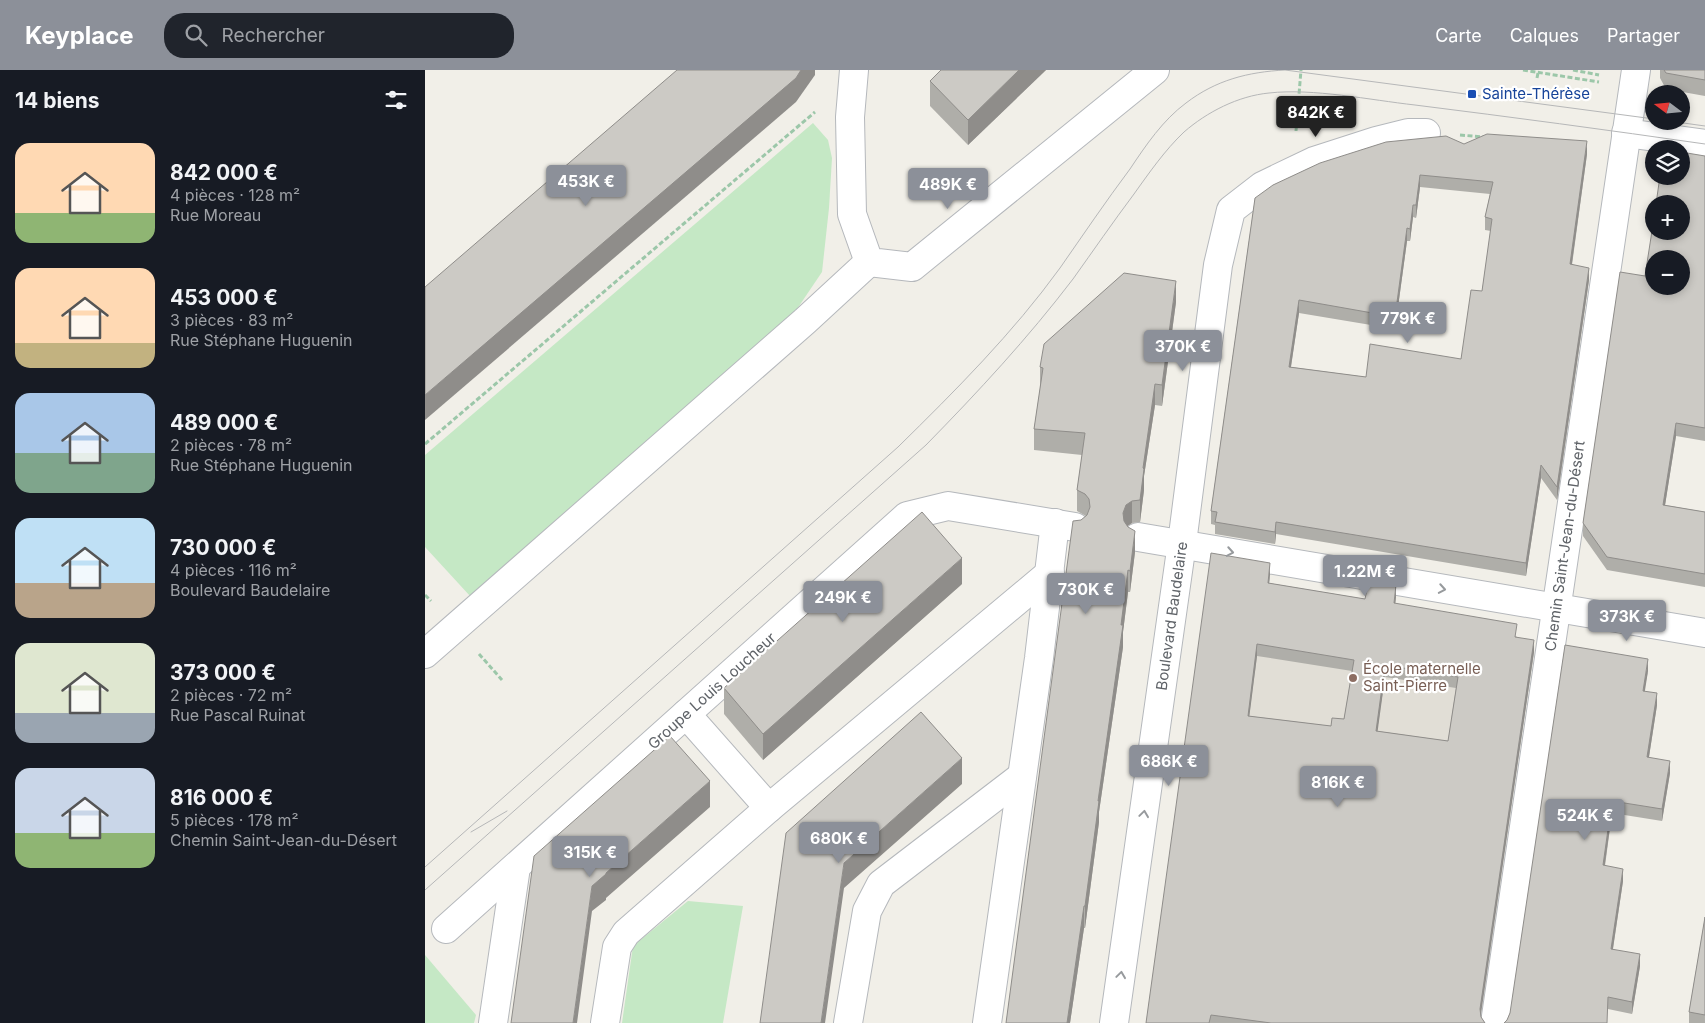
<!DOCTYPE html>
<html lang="fr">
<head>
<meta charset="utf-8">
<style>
	body { margin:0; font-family:Inter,sans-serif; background:#20242c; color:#f1f3f6; height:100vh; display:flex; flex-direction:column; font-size:19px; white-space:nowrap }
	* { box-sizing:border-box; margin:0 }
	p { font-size:16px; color:#9ea1a6 }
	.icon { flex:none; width:28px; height:28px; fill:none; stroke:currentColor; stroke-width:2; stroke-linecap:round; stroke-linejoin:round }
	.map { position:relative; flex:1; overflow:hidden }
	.sheet { display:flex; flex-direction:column; background:#171b24; width:425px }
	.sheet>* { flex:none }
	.needle { width:32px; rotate:286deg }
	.fabs { position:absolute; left:1220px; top:15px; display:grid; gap:10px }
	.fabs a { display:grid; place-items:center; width:45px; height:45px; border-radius:50%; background:#171b24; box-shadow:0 2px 8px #0003; font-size:25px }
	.price { position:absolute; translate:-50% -42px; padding:0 11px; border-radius:5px; background:#8c9099; color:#fff; font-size:16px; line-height:32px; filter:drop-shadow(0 1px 2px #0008) }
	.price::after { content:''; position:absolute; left:50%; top:30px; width:15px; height:11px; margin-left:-8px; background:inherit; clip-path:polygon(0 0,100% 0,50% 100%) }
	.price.on { background:#222; color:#fff }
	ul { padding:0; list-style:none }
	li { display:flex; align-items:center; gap:15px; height:125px; padding:0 15px }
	li span { display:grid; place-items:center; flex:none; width:140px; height:100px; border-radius:15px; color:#555 }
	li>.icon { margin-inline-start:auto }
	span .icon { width:60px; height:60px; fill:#fffc; stroke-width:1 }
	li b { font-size:21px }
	h2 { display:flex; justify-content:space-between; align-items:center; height:60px; padding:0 15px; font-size:21px }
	header { display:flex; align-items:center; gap:30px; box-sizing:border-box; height:70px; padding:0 25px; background:#8c9099; color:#fff }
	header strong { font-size:24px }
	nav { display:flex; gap:28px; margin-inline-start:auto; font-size:18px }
	.search { width:350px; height:45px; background:#20242c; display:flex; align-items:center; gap:12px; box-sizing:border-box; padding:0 18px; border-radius:20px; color:#9ea1a6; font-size:19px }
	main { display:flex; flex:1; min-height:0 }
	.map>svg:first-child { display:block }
</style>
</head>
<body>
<header>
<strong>Keyplace</strong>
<div class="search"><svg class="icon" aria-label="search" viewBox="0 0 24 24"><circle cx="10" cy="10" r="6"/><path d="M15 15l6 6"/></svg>Rechercher</div>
<nav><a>Carte</a><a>Calques</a><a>Partager</a></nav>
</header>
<main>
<section class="sheet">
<h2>14 biens<svg class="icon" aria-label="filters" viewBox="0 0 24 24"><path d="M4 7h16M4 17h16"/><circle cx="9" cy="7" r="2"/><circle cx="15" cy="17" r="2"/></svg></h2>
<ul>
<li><span style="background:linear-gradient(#ffd9b3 70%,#8fb573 0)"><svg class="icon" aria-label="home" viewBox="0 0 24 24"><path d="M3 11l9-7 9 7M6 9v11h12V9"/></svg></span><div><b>842 000 €</b><p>4 pièces · 128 m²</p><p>Rue Moreau</p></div></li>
<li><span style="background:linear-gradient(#ffd9b3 75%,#c2b280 0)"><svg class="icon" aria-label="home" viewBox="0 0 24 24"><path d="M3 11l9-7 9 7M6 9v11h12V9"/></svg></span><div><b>453 000 €</b><p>3 pièces · 83 m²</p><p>Rue Stéphane Huguenin</p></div></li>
<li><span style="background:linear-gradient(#a9c7e8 60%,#7fa58c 0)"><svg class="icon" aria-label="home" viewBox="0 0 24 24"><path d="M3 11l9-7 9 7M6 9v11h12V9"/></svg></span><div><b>489 000 €</b><p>2 pièces · 78 m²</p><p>Rue Stéphane Huguenin</p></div></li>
<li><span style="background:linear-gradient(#bfe0f5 65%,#b9a48a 0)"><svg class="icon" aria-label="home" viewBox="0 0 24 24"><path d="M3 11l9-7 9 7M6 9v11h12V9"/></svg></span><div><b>730 000 €</b><p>4 pièces · 116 m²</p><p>Boulevard Baudelaire</p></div></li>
<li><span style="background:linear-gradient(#dfe7d0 70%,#9aa5b1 0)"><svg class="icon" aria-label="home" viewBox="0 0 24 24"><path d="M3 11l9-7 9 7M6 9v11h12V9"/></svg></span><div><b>373 000 €</b><p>2 pièces · 72 m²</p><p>Rue Pascal Ruinat</p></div></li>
<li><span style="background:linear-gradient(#c9d6e8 65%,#8fb573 0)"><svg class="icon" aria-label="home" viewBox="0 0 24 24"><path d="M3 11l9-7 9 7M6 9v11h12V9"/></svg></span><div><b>816 000 €</b><p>5 pièces · 178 m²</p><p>Chemin Saint-Jean-du-Désert</p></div></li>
</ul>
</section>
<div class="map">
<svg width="1280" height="953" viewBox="0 0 1280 953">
	<rect width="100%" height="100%" fill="#f1efe8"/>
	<path fill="#e1ded6" d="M783 514 1092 566 1074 689 765 650Z"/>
	<g fill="#c5e8c5">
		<path d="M388 53 403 70 407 88 404 138 397 202 370 242 45 526 0 477V385Z"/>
		<path d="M263 831 318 836 298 953H197L208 876Z"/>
		<path d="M0 885 51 945 49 953H0Z"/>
	</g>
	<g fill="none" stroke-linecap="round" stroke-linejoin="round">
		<defs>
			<g id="minor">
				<path d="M429 0 425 47 427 144 444 192 487 197 730 0"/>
				<path d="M1201 63 1280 74"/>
				<path d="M713 467 1280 563"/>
				<path d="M0 584 380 251 444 192"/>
				<path d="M261 644 344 738"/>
				<path d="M21 859 482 446 523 436 650 457"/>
				<path d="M68 953 91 797"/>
				<path d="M180 953 192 877 201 863 344 738 625 503"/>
				<path d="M423 953 442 841 456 814 597 706"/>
				<path d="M562 953 614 588 630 453"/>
				<path d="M689 953 757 473 793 195 806 140 837 116 889 91 951 71 983 63H1001"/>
				<path d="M1070 953 1211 0"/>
			</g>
		</defs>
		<use href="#minor" stroke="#b5b8bc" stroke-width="30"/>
		<g stroke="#9cc7a9" stroke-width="3" stroke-dasharray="5 2.5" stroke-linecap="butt">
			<path d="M1098 0 1174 12"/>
			<path d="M1148 0 1174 5"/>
			<path d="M1112 8 1113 3"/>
			<path d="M873 41H881"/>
			<path d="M871 61 876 0"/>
			<path d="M1035 65 1059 67"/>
			<path d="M0 374 390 42"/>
			<path d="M0 525 6 531"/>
			<path d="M54 584 77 610"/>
		</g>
		<use href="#minor" stroke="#fff" stroke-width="28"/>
		<g stroke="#b6b7b8" stroke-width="1">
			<path d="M1244 51 1280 56"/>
			<path d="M46 762 82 741"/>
			<path d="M0 797 473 377C530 321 588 263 635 198 658 165 681 131 705 99 721 75 738 50 761 33 791 10 823 2 860 0L1229 49"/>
			<path d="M0 820 501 375C553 322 603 268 648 209 668 181 688 152 709 124 724 103 740 80 759 62 782 42 813 26 844 23 888 18 945 30 990 35 1086 47 1183 60 1280 74"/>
		</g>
	</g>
	<g fill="#afaea9" fill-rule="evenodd">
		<path d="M516 0H621L543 75 505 36V11Z"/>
		<path d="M1235 0H1280V26L1241 19 1235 8Z"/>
		<path d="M1039 74 1162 84 1147 195 1164 210 1132 430 1116 408 1101 506 851 464 850 474 790 464V455L786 454V441L830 128ZM995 117 1065 124 1060 147V160L1066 161 1057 221 1036 289 941 307 866 297 874 243 970 259 982 171H985L988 147 991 148Z"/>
		<path d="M1280 86V371L1251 366 1240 435 1280 442V517L1182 500 1158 466V453L1220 206Z"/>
		<path d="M751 232 737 336 730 335 719 406V420L715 452 707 453 702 456 710 482 705 522H703L698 562V577L674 742V752L660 858H659L645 953H581L656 450 661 446 652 441V420L657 385 609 380V359L615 319V297Z"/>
		<path d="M845 505 844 513 940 529 971 527 970 534 1092 567 1109 582 1055 945 1056 947 1060 953H721ZM832 586 927 601 919 649 906 656 824 646ZM960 607 1031 618 1023 671 952 661Z"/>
		<path d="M537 514 338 690 299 644V618Z"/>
		<path d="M1223 601 1219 621 1232 635 1224 687 1245 703 1237 751 1187 743 1180 796 1198 811 1188 879 1215 896 1207 944 1183 939 1082 950Z"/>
		<path d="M1280 847V953H1264V942Z"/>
	</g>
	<g fill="#8f8d8a">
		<path d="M376 0H390V5L371 32 0 350V325Z"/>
		<path d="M594 0H621L543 75V50Z"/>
		<path d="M1162 71V84L1145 207V194Z"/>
		<path d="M995 105V117L991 148V135Z"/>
		<path d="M988 135V147L985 171V159Z"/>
		<path d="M982 158V171L970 259V247Z"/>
		<path d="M1164 198V210L1132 430V417Z"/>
		<path d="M751 211V232L737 336V315Z"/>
		<path d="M874 230V243L864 309V297Z"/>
		<path d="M730 314V335L719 406V420L715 452V430L718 398Z"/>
		<path d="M1251 353V366L1238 448V435Z"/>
		<path d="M1116 395V408L1101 506V493Z"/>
		<path d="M707 431V453L701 457 698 465V443L701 435Z"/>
		<path d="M851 452V464L850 474V462Z"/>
		<path d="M710 461V482L705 522V501Z"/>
		<path d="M537 488V514L338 690V664Z"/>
		<path d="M845 493V505L843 524V513Z"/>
		<path d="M703 500V522L698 562V577L674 742V752L660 858V836L673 731Z"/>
		<path d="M971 515V527L969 545V533Z"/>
		<path d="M1109 570V582L1055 951V939Z"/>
		<path d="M832 574V586L823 657V646Z"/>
		<path d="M1223 589V601L1218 633V621Z"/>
		<path d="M960 595V607L951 673V661Z"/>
		<path d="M1232 623V635L1222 699V687Z"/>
		<path d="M537 688V714L419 818 400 953H396L419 793Z"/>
		<path d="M1245 691V703L1237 751V739Z"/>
		<path d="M285 711V737L181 828V830L167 841 152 953H148L167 816 181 803Z"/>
		<path d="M1187 731V743L1178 807V795Z"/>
		<path d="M1198 799V811L1186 891V879Z"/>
		<path d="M659 836V858L645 953H642Z"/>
		<path d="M1215 884V896L1207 944V932Z"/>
	</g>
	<g fill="#cccac5" stroke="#8f8d8a" fill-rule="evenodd">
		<path d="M252 0H376L371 8 0 325V217Z"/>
		<path d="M516 0H594L543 50 505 11Z"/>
		<path d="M1239 0H1280V10L1241 3Z"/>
		<path d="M1062 64 1162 71 1145 194 1164 198 1132 417 1116 395 1101 493 851 452 850 462 790 452 792 442 786 441 830 128 848 115 895 93 961 72 1021 66 1039 74ZM995 105 1068 112 1060 147 1067 149 1057 221 1046 220 1036 289 945 274 941 307 864 297 874 230 970 247 982 158 985 159 988 135H991Z"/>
		<path d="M1256 82 1280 86V358L1251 353 1238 435 1280 442V504L1182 487 1158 453 1195 202 1220 206 1229 148V161H1256V134H1231L1235 106H1256ZM1229 189H1256V216H1229Z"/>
		<path d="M699 203 751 211 737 315 730 314 718 398 719 399 715 430 707 431 701 435 698 443 699 451 703 457 710 461 705 501 703 500 696 555H698L673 731H674L660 836H659L642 953H581L648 451 656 450 662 445 665 437 664 429 660 424 652 420 660 363 609 359 618 298 615 297 619 274Z"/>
		<path d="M497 442 537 488 338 664 299 618Z"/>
		<path d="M786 483 845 493 843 513 940 529 944 510 971 515 969 533 1092 554 1090 567 1109 570 1055 939 1056 947 1060 953H846L786 945 784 953H721ZM832 574 929 590 919 649 907 648 906 656 823 646ZM960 595 1033 607 1023 671 951 661Z"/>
		<path d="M1140 575 1223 589 1218 621 1232 623 1222 687 1245 691 1237 739 1187 731 1178 795 1198 799 1186 879 1215 884 1207 932 1183 927 1182 953H1079L1082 950 1085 943Z"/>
		<path d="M496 642 537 688 419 793 396 953H335L361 763Z"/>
		<path d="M245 666 285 711 181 803V804L167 816 148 953H86L109 786Z"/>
		<path d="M1280 847V945L1264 942Z"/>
	</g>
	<defs><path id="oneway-chevron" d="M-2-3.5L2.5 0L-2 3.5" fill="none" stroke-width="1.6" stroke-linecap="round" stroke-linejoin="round" transform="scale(1.25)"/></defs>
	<g stroke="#979a9d">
		<use href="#oneway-chevron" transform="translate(805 482) rotate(10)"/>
		<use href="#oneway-chevron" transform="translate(1017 519) rotate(10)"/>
		<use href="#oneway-chevron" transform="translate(719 744) rotate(-82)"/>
		<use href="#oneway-chevron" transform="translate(696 905) rotate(-82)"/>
	</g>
	<rect fill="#1a4fb4" stroke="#fff" stroke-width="2" x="1042" y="19" width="10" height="10" rx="2.5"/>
	<circle fill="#8d6e63" stroke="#fff" stroke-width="2" cx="928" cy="608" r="5"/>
	<g text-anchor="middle" stroke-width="4.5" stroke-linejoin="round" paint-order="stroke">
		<g font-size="15" fill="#164399" stroke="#fff" text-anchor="start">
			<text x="1057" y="29">Sainte-Thérèse</text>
		</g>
		<g font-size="15" fill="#5f6368" stroke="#fff">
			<text transform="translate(1140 476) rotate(-82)" y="5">Chemin Saint-Jean-du-Désert</text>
			<text transform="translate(747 546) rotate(-82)" y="5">Boulevard Baudelaire</text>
			<text transform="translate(287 621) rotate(-42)" y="5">Groupe Louis Loucheur</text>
		</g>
		<g font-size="15" fill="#785e54" stroke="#fff" text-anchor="start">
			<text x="938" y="604">École maternelle<tspan x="938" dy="17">Saint-Pierre</tspan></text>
		</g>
	</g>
</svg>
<div class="fabs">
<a><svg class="needle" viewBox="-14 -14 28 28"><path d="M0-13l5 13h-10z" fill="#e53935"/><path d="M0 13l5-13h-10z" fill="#9ea1a6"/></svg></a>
<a><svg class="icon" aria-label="layers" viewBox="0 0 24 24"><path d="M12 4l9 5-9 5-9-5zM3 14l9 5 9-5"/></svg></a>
<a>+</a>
<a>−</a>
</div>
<b class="price on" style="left:891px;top:68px">842K €</b>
<b class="price" style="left:161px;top:137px">453K €</b>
<b class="price" style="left:523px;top:140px">489K €</b>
<b class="price" style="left:983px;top:274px">779K €</b>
<b class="price" style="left:758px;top:302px">370K €</b>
<b class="price" style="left:940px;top:527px">1.22M €</b>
<b class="price" style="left:661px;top:545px">730K €</b>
<b class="price" style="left:418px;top:553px">249K €</b>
<b class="price" style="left:1202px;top:572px">373K €</b>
<b class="price" style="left:744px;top:717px">686K €</b>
<b class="price" style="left:913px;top:738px">816K €</b>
<b class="price" style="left:1160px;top:771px">524K €</b>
<b class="price" style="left:414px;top:794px">680K €</b>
<b class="price" style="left:165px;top:808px">315K €</b>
</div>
</main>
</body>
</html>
